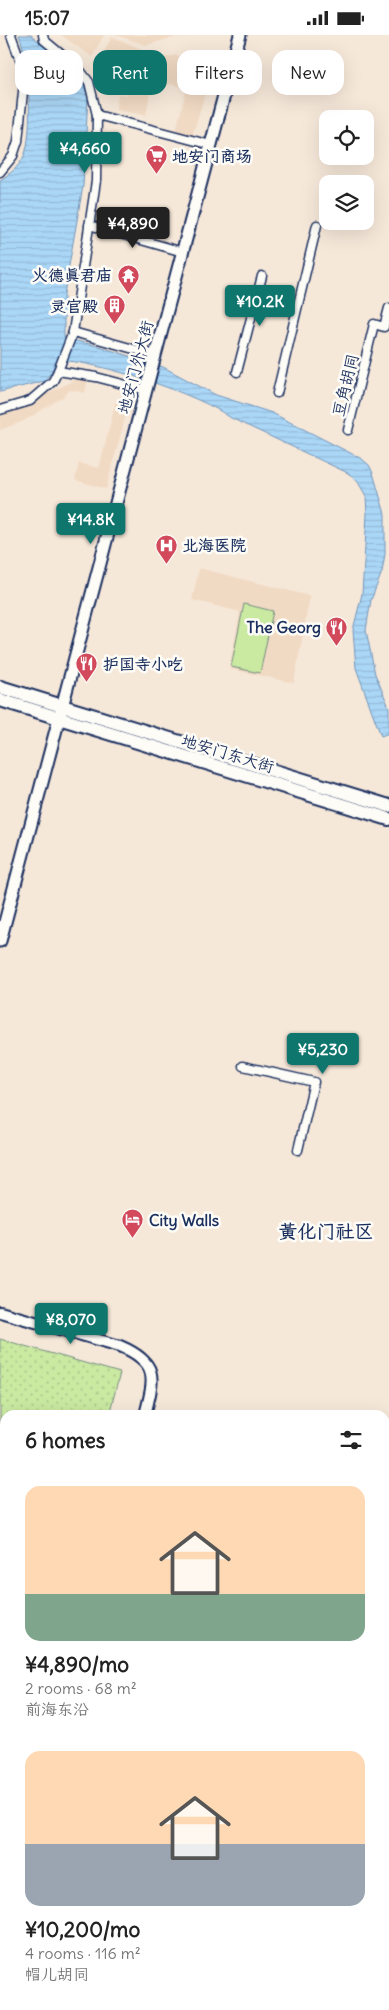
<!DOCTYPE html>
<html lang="en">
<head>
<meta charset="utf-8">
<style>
	body { margin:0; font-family:Delius,"LXGW WenKai TC",sans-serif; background:#f6f6f6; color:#222; height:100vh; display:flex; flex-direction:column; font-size:19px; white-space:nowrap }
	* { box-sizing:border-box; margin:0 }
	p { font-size:16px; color:#767676 }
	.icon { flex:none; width:28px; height:28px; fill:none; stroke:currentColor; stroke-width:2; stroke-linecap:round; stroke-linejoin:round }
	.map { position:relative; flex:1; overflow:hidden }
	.drawer { position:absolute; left:0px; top:1375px; width:390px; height:600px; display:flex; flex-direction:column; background:#fff; border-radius:15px 15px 0 0; box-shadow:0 5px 20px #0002 }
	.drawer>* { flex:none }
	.banner { position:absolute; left:15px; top:15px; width:360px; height:45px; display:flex; gap:10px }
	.buttons { position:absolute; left:319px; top:75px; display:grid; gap:10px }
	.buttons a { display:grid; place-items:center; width:55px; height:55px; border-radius:10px; background:#fff; box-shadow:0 5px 20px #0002; font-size:25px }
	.price { position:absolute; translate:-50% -42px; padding:0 11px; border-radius:5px; background:#0f766e; color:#fff; font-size:16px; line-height:32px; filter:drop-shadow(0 1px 2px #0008) }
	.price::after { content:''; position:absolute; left:50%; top:30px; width:15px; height:11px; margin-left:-8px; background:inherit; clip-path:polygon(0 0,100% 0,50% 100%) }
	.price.active { background:#222; color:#fff }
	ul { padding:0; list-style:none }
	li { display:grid; align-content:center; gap:10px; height:265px; padding:0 25px }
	li span { display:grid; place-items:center; height:155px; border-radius:15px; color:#555 }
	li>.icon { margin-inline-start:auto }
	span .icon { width:90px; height:90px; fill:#fffc; stroke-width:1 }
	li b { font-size:21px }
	h2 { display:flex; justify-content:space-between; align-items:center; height:60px; padding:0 25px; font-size:21px }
	.chip { padding:0 18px; border-radius:15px; background:#fff; box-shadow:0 5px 20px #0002; font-size:18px; line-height:45px }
	.chip.active { background:#0f766e; color:#fff }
	.status { display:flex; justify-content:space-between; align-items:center; height:35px; padding:0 25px; background:#fff; direction:ltr }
	.status svg { height:14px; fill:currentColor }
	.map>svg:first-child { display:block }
</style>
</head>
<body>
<div class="status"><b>15:07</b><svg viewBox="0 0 49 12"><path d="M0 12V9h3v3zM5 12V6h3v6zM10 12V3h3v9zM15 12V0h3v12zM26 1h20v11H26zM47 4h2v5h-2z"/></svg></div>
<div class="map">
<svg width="389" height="1975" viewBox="0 0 389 1975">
	<defs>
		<pattern id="park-dots" width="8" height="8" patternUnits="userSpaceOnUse" patternTransform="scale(1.25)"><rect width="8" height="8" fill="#cae9a1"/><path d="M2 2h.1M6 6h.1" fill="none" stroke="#adc88d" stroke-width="1.8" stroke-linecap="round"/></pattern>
		<pattern id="garden-furrows" width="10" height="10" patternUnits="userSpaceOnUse" patternTransform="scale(1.25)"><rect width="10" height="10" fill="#cae9a1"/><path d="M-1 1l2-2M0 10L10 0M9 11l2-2" fill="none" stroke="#adc88d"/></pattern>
		<pattern id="water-rules" width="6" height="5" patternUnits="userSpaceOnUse" patternTransform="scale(1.25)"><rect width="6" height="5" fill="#abd7f7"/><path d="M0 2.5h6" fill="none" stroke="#93b9d6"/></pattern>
	</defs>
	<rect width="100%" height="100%" fill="#f6e8d9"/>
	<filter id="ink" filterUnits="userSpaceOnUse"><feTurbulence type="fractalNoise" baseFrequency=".02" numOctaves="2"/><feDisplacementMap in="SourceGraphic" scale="10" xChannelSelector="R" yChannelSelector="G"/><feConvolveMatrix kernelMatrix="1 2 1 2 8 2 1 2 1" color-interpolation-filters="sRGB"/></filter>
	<g filter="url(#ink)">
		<g fill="#f1dac4">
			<path d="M61 0H104L92 22Z"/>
			<path d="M116 0H184L146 10Z"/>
			<path d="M114 2 141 14 139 21 160 24 175 20 191 24 194 19 209 24 206 36 219 39 216 51 208 49 192 102 176 95 187 52 117 41 118 26 111 25V22L106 20 103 24 101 22 111 3Z"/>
			<path d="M129 48 151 51 146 80 116 75 118 59 127 60Z"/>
			<path d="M80 342 88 344 85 358 70 355 63 362 24 386 0 395V382Z"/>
			<path d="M116 365 129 369 106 454 75 445 79 428 99 433Z"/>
			<path d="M199 533 310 561 294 648 229 634 240 577 192 565Z"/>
		</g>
		<path fill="url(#park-dots)" stroke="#728c80" d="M0 1304 120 1338 109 1380H5V1766L0 1785Z"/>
		<path fill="url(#garden-furrows)" stroke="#728c80" d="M0 1530 5 1534V1586L0 1584Z"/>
		<path fill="#cae9a1" stroke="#728c80" d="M244 569 273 576 260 638 231 632Z"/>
		<g fill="url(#water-rules)" stroke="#7194ba">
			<path d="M19 0H31L74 35 84 49 88 62 83 151 64 259V303L98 311 163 332 216 360 272 378 362 424 369 430 373 438 385 479V519L382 537 371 565 366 595 375 639 389 672V698L381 701 356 633 353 595 362 559 367 480 366 461 358 447 348 438 231 383C199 359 97 326 57 325L50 339 44 346 0 357V145C10 139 19 132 24 121 34 99 29 23 19 0Z"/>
			<path d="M0 1925 5 1927V1970H173L192 1975H0Z"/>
		</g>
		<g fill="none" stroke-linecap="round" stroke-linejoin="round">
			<defs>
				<g id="minor">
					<path d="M97 80 211 110"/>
					<path d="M0 137 13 121 18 106 24 47 22 30 11 0"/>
					<path d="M89 190 183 217"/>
					<path d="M73 297 155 320"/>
					<path d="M58 336 96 342 146 355"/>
					<path d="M237 337 262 241"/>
					<path d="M277 358 317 190"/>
					<path d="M0 375 30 366 53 346 58 336 73 297 96 146 97 80 89 47 79 34 44 5 43 0"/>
					<path d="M348 395 374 289 384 292 389 273"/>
					<path d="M243 1031 314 1047 298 1115"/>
					<path d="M385 1762 389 1763"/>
					<path d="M385 1877 389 1866"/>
					<path d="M374 1975 375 1970"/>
				</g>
				<g id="tertiary">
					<path d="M0 1277 120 1311C160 1328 154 1344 145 1380"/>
					<path d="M5 1900V1899"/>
					<path d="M256 1975 257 1970"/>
				</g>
				<path id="secondary" d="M0 906 240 0"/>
				<g id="primary">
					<path d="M0 652 389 771"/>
					<path d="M0 665 389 784"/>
					<path d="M0 1890 5 1891"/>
					<path d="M385 1910 389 1909"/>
					<path d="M385 1921 389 1920"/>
				</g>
			</defs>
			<use href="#minor" stroke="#1b2f5e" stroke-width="11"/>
			<use href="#tertiary" stroke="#1b2f5e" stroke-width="14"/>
			<use href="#secondary" stroke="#1b2f5e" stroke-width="15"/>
			<use href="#primary" stroke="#1b2f5e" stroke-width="16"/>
			<use href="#minor" stroke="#fdfcf7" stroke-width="8"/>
			<use href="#tertiary" stroke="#fdfcf7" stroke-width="10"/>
			<use href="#secondary" stroke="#fdfcf7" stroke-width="11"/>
			<use href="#primary" stroke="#fdfcf7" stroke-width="12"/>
		</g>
	</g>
	<defs>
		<symbol id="supermarket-pin" viewBox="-11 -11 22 30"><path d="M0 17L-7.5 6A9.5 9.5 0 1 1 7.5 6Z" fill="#d1495b" stroke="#fdfcf7"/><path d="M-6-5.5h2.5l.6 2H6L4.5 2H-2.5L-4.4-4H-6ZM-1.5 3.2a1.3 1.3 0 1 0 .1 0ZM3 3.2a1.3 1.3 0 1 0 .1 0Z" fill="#fff"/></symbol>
		<symbol id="temple-pin" viewBox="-11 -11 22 30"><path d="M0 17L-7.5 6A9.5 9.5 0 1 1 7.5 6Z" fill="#d1495b" stroke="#fdfcf7"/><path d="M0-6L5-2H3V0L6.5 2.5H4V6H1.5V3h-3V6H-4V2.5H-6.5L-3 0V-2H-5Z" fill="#fff"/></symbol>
		<symbol id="building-pin" viewBox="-11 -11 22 30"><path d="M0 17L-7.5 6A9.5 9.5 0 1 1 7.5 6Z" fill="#d1495b" stroke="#fdfcf7"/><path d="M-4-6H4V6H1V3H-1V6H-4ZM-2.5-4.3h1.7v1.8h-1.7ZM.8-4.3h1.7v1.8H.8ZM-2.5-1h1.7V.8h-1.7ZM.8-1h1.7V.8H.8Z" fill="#fff"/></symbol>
		<symbol id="hospital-pin" viewBox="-11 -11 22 30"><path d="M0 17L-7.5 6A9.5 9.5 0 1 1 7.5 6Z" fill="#d1495b" stroke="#fdfcf7"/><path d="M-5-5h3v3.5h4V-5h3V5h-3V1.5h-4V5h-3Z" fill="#fff"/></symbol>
		<symbol id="restaurant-pin" viewBox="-11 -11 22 30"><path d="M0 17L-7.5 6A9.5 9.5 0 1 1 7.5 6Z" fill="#d1495b" stroke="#fdfcf7"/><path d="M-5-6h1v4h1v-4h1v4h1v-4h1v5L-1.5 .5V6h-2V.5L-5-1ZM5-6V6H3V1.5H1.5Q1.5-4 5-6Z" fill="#fff"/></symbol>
		<symbol id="hotel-pin" viewBox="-11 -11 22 30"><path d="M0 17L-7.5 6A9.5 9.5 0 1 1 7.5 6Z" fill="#d1495b" stroke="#fdfcf7"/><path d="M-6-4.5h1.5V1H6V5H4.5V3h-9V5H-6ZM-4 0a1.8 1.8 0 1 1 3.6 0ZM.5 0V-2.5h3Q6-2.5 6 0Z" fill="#fff"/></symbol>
	</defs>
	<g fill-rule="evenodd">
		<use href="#supermarket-pin" x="144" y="108" width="25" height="34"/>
		<use href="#temple-pin" x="116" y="228" width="25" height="34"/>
		<use href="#building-pin" x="102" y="258" width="25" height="34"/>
		<use href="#hospital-pin" x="154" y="498" width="25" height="34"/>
		<use href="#restaurant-pin" x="324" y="580" width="25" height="34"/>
		<use href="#restaurant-pin" x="74" y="616" width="25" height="34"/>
		<use href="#hotel-pin" x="120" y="1172" width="25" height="34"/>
	</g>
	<g text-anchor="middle" stroke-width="5" stroke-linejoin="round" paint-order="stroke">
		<g font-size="16" font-weight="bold" fill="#1b2f5e" stroke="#fdfcf7" text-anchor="start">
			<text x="172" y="127">地安门商场</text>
			<text x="112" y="246" text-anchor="end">火德真君庙</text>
			<text x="98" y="277" text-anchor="end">灵官殿</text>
			<text x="182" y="516">北海医院</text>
			<text x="321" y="598" text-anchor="end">The Georg</text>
			<text x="103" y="635">护国寺小吃</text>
			<text x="149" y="1191">City Walls</text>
		</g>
		<g font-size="16" fill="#1b2f5e" stroke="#fdfcf7">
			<text transform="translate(135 332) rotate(-75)" y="6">地安门外大街</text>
			<text transform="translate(345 350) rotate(-76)" y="6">豆角胡同</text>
			<text transform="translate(228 718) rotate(17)" y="6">地安门东大街</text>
		</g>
		<g font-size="19" font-weight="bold" fill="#1b2f5e" stroke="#fdfcf7">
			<text x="326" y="1203">黄化门社区</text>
		</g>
	</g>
</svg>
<div class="buttons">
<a><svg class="icon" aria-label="locate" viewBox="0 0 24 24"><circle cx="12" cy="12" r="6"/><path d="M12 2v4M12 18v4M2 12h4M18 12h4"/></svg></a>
<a><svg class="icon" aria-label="layers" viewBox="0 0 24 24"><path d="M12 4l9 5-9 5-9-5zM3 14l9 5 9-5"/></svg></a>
</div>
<b class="price" style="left:85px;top:139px">¥4,660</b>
<b class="price active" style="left:133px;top:214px">¥4,890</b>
<b class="price" style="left:260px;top:292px">¥10.2K</b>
<b class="price" style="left:91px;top:510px">¥14.8K</b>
<b class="price" style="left:323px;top:1040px">¥5,230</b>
<b class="price" style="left:71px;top:1310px">¥8,070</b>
<div class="banner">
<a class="chip">Buy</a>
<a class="chip active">Rent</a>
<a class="chip">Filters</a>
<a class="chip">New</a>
</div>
<section class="drawer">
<h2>6 homes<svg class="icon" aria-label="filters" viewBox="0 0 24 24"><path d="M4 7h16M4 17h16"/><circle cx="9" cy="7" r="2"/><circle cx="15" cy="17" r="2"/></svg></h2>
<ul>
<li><span style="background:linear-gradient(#ffd9b3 70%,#7fa58c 0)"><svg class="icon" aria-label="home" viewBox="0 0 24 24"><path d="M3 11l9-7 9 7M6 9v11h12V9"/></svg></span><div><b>¥4,890/mo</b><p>2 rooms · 68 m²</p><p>前海东沿</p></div></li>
<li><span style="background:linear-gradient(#ffd9b3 60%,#9aa5b1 0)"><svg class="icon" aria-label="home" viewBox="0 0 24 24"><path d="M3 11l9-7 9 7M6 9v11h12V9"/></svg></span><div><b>¥10,200/mo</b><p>4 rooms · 116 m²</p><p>帽儿胡同</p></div></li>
</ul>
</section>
</div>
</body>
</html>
